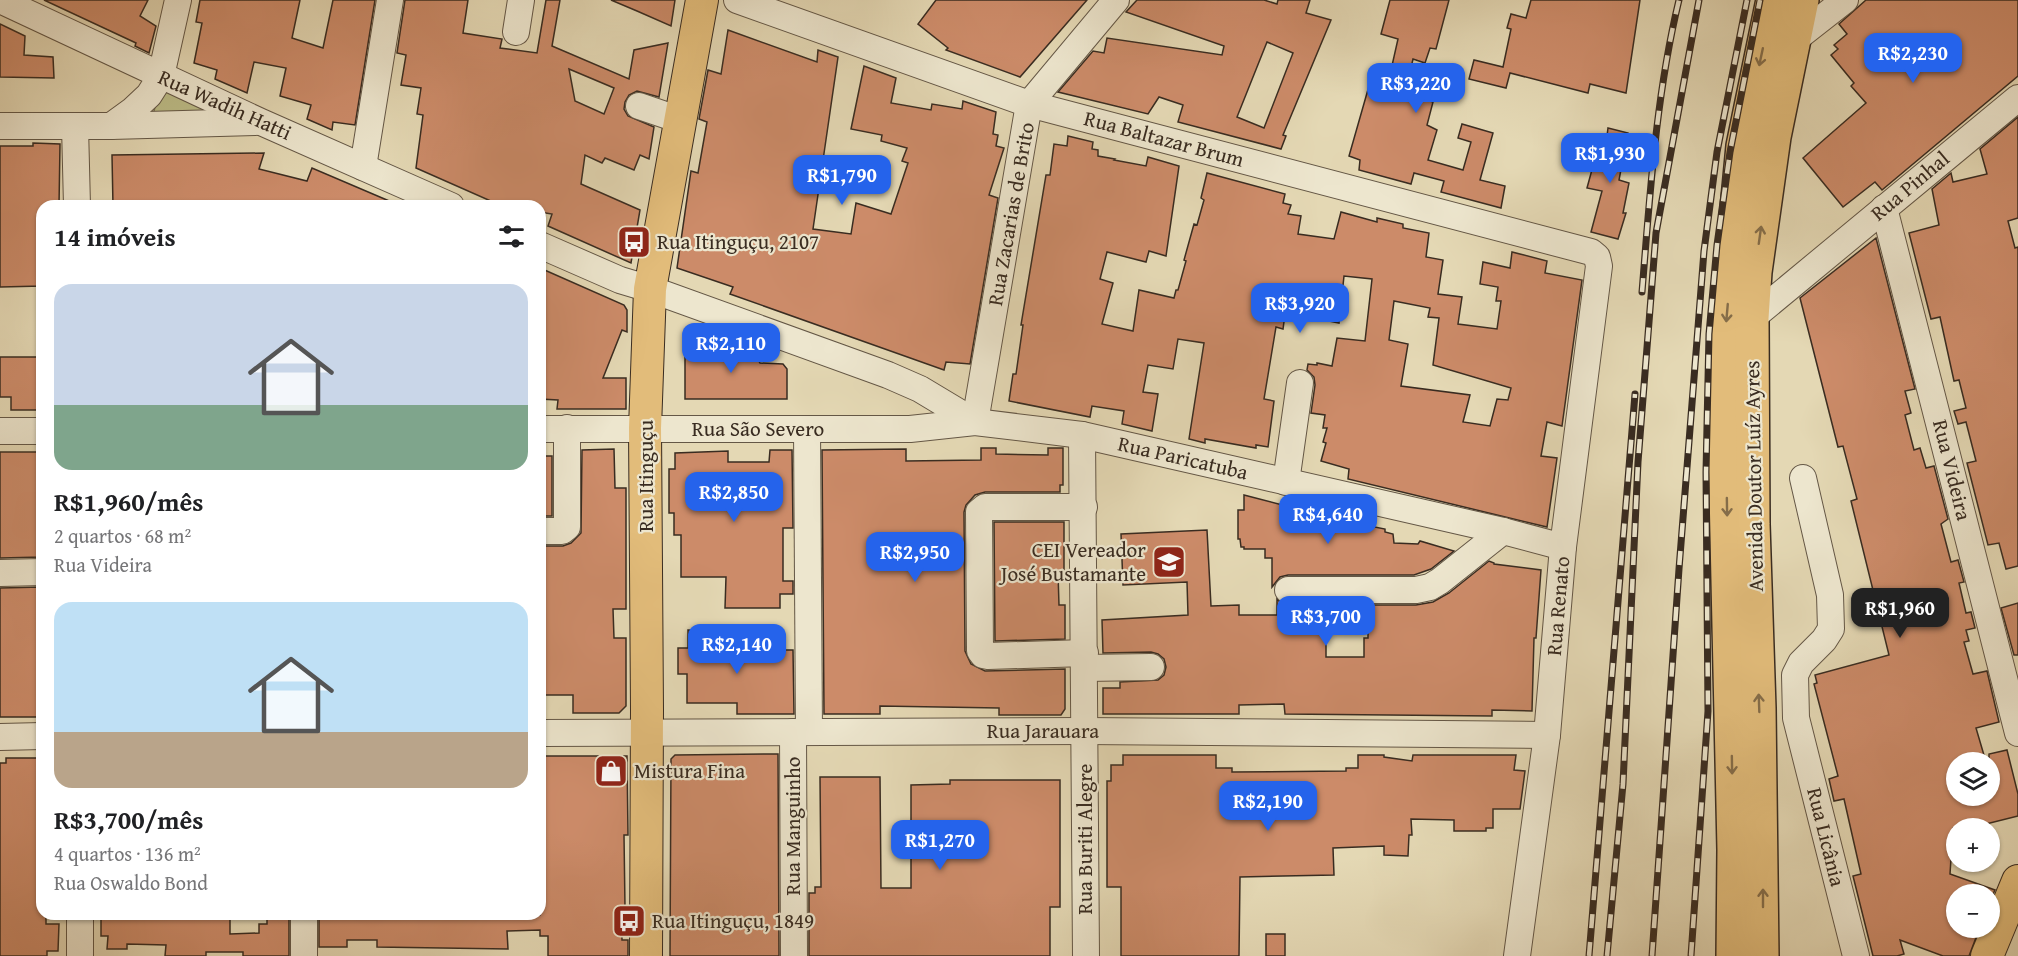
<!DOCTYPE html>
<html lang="pt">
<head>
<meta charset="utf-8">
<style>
	body { margin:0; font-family:"Gentium Book Plus",serif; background:#f2f2f2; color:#202124; height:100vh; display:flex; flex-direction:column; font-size:22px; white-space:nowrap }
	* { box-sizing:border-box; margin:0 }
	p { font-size:20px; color:#757577 }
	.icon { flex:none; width:33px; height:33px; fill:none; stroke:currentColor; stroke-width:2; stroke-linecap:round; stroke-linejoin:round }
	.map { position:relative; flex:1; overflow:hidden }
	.side { position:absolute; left:36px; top:200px; width:510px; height:720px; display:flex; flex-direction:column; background:#fff; border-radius:18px; box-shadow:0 2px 4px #0004 }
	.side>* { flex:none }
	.tools { position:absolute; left:1946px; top:752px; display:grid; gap:12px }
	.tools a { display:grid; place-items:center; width:54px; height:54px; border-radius:50%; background:#fff; box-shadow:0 2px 4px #0004; font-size:30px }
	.price { position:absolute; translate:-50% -51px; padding:0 14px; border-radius:12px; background:#2563eb; color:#fff; font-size:20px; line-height:39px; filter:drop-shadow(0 2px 3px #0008) }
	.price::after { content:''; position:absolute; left:50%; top:36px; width:18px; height:14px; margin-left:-9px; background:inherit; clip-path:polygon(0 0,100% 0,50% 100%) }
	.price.selected { background:#222; color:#fff }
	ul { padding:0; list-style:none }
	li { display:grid; align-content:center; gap:12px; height:318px; padding:0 18px }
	li span { display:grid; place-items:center; height:186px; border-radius:18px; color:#555 }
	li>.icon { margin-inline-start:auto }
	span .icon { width:108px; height:108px; fill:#fffc; stroke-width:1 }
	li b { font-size:26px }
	h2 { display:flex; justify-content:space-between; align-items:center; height:72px; padding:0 18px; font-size:26px }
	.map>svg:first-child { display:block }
</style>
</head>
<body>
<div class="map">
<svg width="2018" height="956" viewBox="0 0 2018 956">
	<rect width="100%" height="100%" fill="#e4d8b4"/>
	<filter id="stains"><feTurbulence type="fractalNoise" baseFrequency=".00333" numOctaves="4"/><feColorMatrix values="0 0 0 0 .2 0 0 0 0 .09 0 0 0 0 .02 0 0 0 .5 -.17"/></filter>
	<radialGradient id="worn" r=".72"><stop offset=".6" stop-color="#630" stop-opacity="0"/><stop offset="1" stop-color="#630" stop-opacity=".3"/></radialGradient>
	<path fill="#bcbc87" stroke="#7a7454" stroke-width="1.5" d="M161 83 226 115 152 119Z"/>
	<g fill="#cc8b69" stroke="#392c21" stroke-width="1.5" fill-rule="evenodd">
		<path d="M44 0H148L140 16 156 26 149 53 135 46 136 43Z"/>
		<path d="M200 0H300L292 38 323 48 333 0H375L355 125 333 122 332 130 307 119 311 105 280 96 286 68 254 62 247 93 215 79 217 70 194 63 202 23 196 22Z"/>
		<path d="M405 0H468L463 33 502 39 500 48 537 53 546 0H560L552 46 629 79 634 50 668 43 659 97 637 91 629 95 625 102 624 109 628 116 654 127 649 159 640 155 634 170 605 158 602 163 585 155 581 184 640 210 631 263 548 226 552 214 540 212V206H502L416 168 423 115 417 114 421 88 401 85 406 55 397 53ZM569 69 614 88 604 114 575 101Z"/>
		<path d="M611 0H675L671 26 637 11Z"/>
		<path d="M936 0H1087L1020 77 946 50 948 48 918 24Z"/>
		<path d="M1137 0H1264L1277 4 1278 0H1310L1306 13 1331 20 1283 135 1286 136 1281 149 1178 122 1183 105 1159 97 1148 114 1058 92 1093 51 1104 53 1107 38 1222 55 1224 46 1126 12ZM1267 42 1293 53 1264 128 1237 117Z"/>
		<path d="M1390 0H1449L1436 49 1430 48 1425 63 1413 59 1405 93 1433 102 1427 125 1437 130 1428 160 1463 170 1471 142 1458 138 1462 124 1493 133 1480 180 1505 186 1501 208 1441 192 1444 181 1414 173 1411 184 1359 170 1360 160 1349 156 1369 86 1383 90 1386 78 1389 79 1398 39 1381 34Z"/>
		<path d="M1531 0H1640L1626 93 1590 84 1588 93 1510 73 1506 88 1469 79 1474 60 1503 67 1511 29 1507 28 1511 14 1526 18Z"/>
		<path d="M1866 0H2018V76L1882 190 1875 182 1843 207 1803 158 1866 103 1851 86 1854 83 1831 55 1838 49 1834 45 1847 34 1839 24Z"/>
		<path d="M0 24 25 36 24 55 53 57 54 78 0 77Z"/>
		<path d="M728 30 817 62 818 50 838 57 813 229 851 234 856 203 891 214 908 163 902 161 907 148 881 141 882 135 851 129 864 66 896 78 891 103 931 110 932 104 962 109 963 101 996 112 993 134 998 135 996 146 1004 148 989 195 998 198 970 364 946 362 944 370 730 294 733 287 677 268 691 171 698 173 707 122 699 119 708 70 721 74Z"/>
		<path d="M2018 117V218L2008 221 2015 248 2018 247V566L2006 569 1999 543 1988 545 1967 463 1976 461 1966 422 1958 424 1954 411 1966 408 1959 380 1954 381 1940 317 1931 319 1909 233 1939 225 1932 189 1951 173 1953 182 1987 174 1980 149Z"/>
		<path d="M1608 128 1628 133 1619 180 1629 183 1623 213H1626L1618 239 1591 232 1602 191 1587 188 1599 144H1600L1603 135 1607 136Z"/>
		<path d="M1068 136 1093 142 1092 149 1098 150V156L1115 159 1114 160 1146 166 1148 157 1179 166 1166 256 1149 251 1146 262 1107 252 1100 279 1113 283 1102 324 1133 331 1139 290 1174 298 1176 290H1178L1186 261 1184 260 1194 224 1197 225 1204 200 1201 198 1207 173 1285 194 1283 203 1291 205 1288 214 1301 216 1298 234 1334 239 1341 212 1377 222V218L1403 224V228L1429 233 1426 257 1443 260 1438 294 1462 297 1458 324 1497 329 1501 301H1496L1498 287 1480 284 1483 262 1510 268 1512 252 1547 261 1545 273 1582 280 1562 426 1547 422 1541 456 1557 458 1547 527 1348 479 1349 469 1321 461 1326 443 1323 442 1327 428H1323L1325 415 1311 413 1315 385 1314 377 1307 370 1308 364 1317 365V363L1332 366 1337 338 1365 341 1372 279 1344 276 1339 323 1319 319 1322 301 1288 293 1283 329 1276 327 1264 399 1274 401 1268 447 1256 445V448L1205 439V443L1189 439 1204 343 1178 339 1173 369 1148 365 1143 392 1158 394 1152 431 1122 424 1124 411 1092 406 1090 417 1009 401 1013 374H1016L1023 325H1021L1046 175H1050L1054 144 1067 146ZM1394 301 1430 308 1428 317 1439 318 1433 365 1511 388 1508 400 1497 399 1490 426 1463 422 1470 395 1401 386 1408 344 1389 340Z"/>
		<path d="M33 143 60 144 59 206H42V286L0 287V146H33Z"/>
		<path d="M264 153 259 169 307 181 312 168 401 206H113L112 155Z"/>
		<path d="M1876 238 1915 389 1905 391 1911 413 1905 415 1914 450 1920 448 1926 468 1934 466 1948 519 1941 524 1951 562 1958 560 1964 582 1959 583 1966 613 1971 612 1975 628 1966 630 1969 641 1964 642 1973 674 1987 671 1999 722 1976 728 1986 762H1956V795H1989V754L2007 750 2018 794V816L1970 828H1953L1950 874 1995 890 1993 894H1956V927H1980L1969 956H1943L1900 940 1904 954 1897 956H1873L1853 876 1861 874 1844 799 1834 801 1829 779 1838 776 1814 684 1817 683 1815 675 1889 655 1851 501 1857 499 1843 446 1838 447 1800 298Z"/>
		<path d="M540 268 624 305 627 310V332L622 330 603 378H626V409H557L558 400 540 399Z"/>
		<path d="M708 340 715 348H739L746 354 756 356 760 363 783 364 787 369V399H685V341Z"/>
		<path d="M0 357H42V410H11V397H0Z"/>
		<path d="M981 448H996V454L1048 455V448H1063V485H1060V492H985L975 495 966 505 964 512 965 651 971 664 985 671 1065 669V709L1061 715H999V708L880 706V714H824L822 450 906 449V461L981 460Z"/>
		<path d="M614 449 615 488H626V609H613L614 638H626V706L619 713H573V695H541L540 546H563L571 543 581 533 582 450Z"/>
		<path d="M770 450H792L793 528H783V581H793V594H780V608H725L726 577H681V535H674V513H669V469H675V453L728 451V462H769Z"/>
		<path d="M0 452H42V557L0 558Z"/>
		<rect x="540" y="456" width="12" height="60"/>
		<path d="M1244 495 1294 508 1295 518H1330L1385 529V532L1393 534 1394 543 1418 544 1420 541 1454 551 1431 569 1414 575H1288L1280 577 1272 587V558H1265V549H1244V547H1241L1240 539H1238V510H1244Z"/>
		<path d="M994 522H1064V573H1058L1059 605H1065V639L995 641Z"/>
		<path d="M1207 530 1211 606 1239 605V615H1277V599L1281 603 1288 605H1339V631H1326V657H1364V638H1368V605H1416L1433 602 1449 593 1489 561 1494 563V564L1541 570 1536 638H1534L1532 711 1492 710V716L1285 714 1284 704 1239 705V714H1103V688H1120V682L1158 680 1164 675 1166 667 1164 659 1158 654 1151 652 1103 653 1102 620 1188 615 1187 582 1123 585 1121 534Z"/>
		<path d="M42 587V717H0V588Z"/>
		<path d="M2018 603V655H2014L2001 608Z"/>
		<path d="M688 630 723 631V650H793L794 714H737V703H687V674H678V648H688Z"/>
		<path d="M772 754H778L779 956H670L671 759 675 755Z"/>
		<path d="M1123 755H1216V768H1232V772L1346 771V768H1358V755H1384V757L1412 761 1413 755H1516L1514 770 1525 771 1520 809H1493V828H1486V831H1454V820L1411 819 1412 835H1409L1408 856 1384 855V846L1333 848 1334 875 1240 877 1239 956H1121V887H1107V781H1111V765H1123Z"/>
		<path d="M540 756H627L628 835H624L625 907H621L622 940H628V956H548V936H540V930L507 931 508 949 377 947V940H347V947H319V914L540 915Z"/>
		<path d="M6 758H42V914H46V924H59L58 951H47V956H0V763H6Z"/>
		<path d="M820 777H880L881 888H911V785L950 784V780H1060V907H1050V956H809V893H815V887H821Z"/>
		<path d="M270 914H289V956H243V952H206V956H165L166 945 127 944V949H107L108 936H101V918L164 917V919L230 918V934L259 933V924H267V915Z"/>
		<rect x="1266" y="934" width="19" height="22"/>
	</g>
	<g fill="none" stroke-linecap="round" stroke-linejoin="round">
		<defs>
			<g id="minor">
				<path d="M0 0 261 122 451 206"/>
				<path d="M737 0 1029 104 1591 252 1597 257 1599 266 1563 547 1547 735 1517 956"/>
				<path d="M516 32 521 0"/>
				<path d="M1794 40 1845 0"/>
				<path d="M639 106 680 120"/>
				<path d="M0 126H111L255 122"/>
				<path d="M75 126 77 206"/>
				<path d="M111 126 133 110 149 95 161 76 178 0"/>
				<path d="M363 167 390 0"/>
				<path d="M1884 208 2018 733"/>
				<path d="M540 245 620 280 650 289 888 375 920 389 975 422"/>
				<path d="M1752 318 2018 98"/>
				<path d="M975 422 1029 104 1116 0"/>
				<path d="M540 429H910L975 422 1082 435 1503 531 1563 547"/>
				<path d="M807 429 809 732"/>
				<path d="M0 431H42"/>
				<path d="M1082 435 1086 956"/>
				<path d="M1803 478 1830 595 1831 629 1824 640 1801 663 1795 675 1796 718 1856 956"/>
				<path d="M1286 482 1300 383"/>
				<path d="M1084 507H985L979 512 980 651 983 655 988 656 1085 653"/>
				<path d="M540 531H562L567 527V428"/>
				<path d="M0 573 42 572"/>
				<path d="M1288 590H1416L1430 587 1440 581 1503 531"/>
				<path d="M1085 668 1151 667"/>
				<path d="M793 732 794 956"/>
				<path d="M540 733 1084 731 1547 735"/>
				<path d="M0 737 42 736"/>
				<path d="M304 914V956"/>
				<path d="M80 956V914"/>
			</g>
			<g id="major">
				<path d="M646 956 647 709 645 428 650 289 702 0"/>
				<path d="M1987 956 2018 881"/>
			</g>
			<g id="highway">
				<path d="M1733 956 1734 850 1724 401 1726 325 1743 146 1773 0"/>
				<path d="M1762 956 1759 708 1753 524 1752 318 1755 272 1774 137 1802 0"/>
			</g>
		</defs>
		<use href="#minor" stroke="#645746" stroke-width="28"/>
		<use href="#major" stroke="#392c21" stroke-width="34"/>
		<use href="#highway" stroke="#392c21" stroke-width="36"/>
		<use href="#minor" stroke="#ede6ce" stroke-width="26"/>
		<use href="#major" stroke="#e2bc7a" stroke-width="32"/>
		<use href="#highway" stroke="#e2bc7a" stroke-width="33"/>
		<defs>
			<g id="rail">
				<path d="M1642 292C1650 194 1656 95 1679 0"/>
				<path d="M1589 956 1635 394"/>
				<path d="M1607 956 1623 784 1638 462 1656 233 1699 0"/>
				<path d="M1652 956 1679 569 1704 251 1717 152 1747 0"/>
				<path d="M1691 956 1708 711 1706 472 1709 334 1717 245 1730 152 1760 0"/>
			</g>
		</defs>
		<use href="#rail" stroke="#392c21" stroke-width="7"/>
		<use href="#rail" stroke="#ede6ce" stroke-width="4.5" stroke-dasharray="14" stroke-linecap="butt"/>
	</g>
	<defs><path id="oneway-shaft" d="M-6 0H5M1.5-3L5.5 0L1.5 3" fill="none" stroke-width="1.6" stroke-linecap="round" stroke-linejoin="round" transform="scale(1.5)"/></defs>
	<g stroke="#856d49">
		<use href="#oneway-shaft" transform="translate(1761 57) rotate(102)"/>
		<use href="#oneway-shaft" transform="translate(1760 235) rotate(-82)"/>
		<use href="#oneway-shaft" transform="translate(1727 313) rotate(95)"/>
		<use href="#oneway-shaft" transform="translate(1727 507) rotate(89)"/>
		<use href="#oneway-shaft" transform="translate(1759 703) rotate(-92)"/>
		<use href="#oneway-shaft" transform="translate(1732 765) rotate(89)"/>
		<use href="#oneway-shaft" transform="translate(1763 898) rotate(-90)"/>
	</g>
	<defs>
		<symbol id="bus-square" viewBox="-11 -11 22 22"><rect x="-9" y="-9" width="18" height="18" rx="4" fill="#8f2418" stroke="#ede6ce"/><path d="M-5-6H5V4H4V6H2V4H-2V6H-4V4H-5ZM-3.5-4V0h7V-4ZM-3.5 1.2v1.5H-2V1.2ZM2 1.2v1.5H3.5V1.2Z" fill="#fff"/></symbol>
		<symbol id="school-square" viewBox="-11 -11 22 22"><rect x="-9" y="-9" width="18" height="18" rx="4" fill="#8f2418" stroke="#ede6ce"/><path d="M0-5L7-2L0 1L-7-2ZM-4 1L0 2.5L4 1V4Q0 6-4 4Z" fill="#fff"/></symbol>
		<symbol id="shop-square" viewBox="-11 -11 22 22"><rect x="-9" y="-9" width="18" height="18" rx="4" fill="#8f2418" stroke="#ede6ce"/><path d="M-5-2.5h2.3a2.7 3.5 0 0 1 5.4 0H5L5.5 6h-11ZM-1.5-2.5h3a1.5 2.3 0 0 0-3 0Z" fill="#fff"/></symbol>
	</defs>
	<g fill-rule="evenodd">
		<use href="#bus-square" x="615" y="223" width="38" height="38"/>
		<use href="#school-square" x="1150" y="543" width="38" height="38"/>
		<use href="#shop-square" x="592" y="752" width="38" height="38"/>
		<use href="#bus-square" x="610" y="902" width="38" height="38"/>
	</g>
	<g text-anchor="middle" stroke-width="4.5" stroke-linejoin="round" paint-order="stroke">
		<g font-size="21" fill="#392c21" stroke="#ede6ce">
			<text transform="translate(225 105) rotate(24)" y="7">Rua Wadih Hatti</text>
			<text transform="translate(1164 139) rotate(15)" y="7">Rua Baltazar Brum</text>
			<text transform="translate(1910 186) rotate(-40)" y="7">Rua Pinhal</text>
			<text transform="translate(1011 214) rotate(-80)" y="7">Rua Zacarias de Brito</text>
			<text x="758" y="436">Rua São Severo</text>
			<text transform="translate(1183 458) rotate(13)" y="7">Rua Paricatuba</text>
			<text transform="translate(1952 470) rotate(76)" y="7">Rua Videira</text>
			<text transform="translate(646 476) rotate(-90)" y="7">Rua Itinguçu</text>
			<text transform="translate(1754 476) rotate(-91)" y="7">Avenida Doutor Luíz Ayres</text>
			<text transform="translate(1558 606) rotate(-85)" y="7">Rua Renato</text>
			<text x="1043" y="738">Rua Jarauara</text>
			<text transform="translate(793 826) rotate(-90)" y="7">Rua Manguinho</text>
			<text transform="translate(1826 837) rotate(76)" y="7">Rua Licânia</text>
			<text transform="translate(1085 839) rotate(-90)" y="7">Rua Buriti Alegre</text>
		</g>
		<g font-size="21" fill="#392c21" stroke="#ede6ce" text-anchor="start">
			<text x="657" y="249">Rua Itinguçu, 2107</text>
			<text x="1146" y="557" text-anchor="end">CEI Vereador<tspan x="1146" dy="24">José Bustamante</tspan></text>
			<text x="634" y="778">Mistura Fina</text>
			<text x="652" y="928">Rua Itinguçu, 1849</text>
		</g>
	</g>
	<rect width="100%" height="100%" filter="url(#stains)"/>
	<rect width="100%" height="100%" fill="url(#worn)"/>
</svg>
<div class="tools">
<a><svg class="icon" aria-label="layers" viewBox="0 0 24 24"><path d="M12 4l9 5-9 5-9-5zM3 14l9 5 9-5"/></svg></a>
<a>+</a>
<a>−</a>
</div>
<b class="price" style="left:1913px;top:84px">R$2,230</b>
<b class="price" style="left:1416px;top:114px">R$3,220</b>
<b class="price" style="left:1610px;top:184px">R$1,930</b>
<b class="price" style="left:842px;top:206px">R$1,790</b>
<b class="price" style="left:1300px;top:334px">R$3,920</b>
<b class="price" style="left:731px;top:374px">R$2,110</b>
<b class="price" style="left:734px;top:523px">R$2,850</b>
<b class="price" style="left:1328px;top:545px">R$4,640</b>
<b class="price" style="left:915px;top:583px">R$2,950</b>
<b class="price selected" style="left:1900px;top:639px">R$1,960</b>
<b class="price" style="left:1326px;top:647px">R$3,700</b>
<b class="price" style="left:737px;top:675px">R$2,140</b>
<b class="price" style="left:1268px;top:832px">R$2,190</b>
<b class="price" style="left:940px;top:871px">R$1,270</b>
<section class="side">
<h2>14 imóveis<svg class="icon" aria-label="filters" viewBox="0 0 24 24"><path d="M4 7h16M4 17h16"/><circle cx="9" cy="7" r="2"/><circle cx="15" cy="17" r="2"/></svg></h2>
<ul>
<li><span style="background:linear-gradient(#c9d6e8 65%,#7fa58c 0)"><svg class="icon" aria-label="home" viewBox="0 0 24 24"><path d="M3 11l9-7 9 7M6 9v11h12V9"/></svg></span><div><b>R$1,960/mês</b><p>2 quartos · 68 m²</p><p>Rua Videira</p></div></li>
<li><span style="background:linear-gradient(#bfe0f5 70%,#b9a48a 0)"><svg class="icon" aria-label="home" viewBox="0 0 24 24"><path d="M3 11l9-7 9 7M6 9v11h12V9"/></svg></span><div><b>R$3,700/mês</b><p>4 quartos · 136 m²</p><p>Rua Oswaldo Bond</p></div></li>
</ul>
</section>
</div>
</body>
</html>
